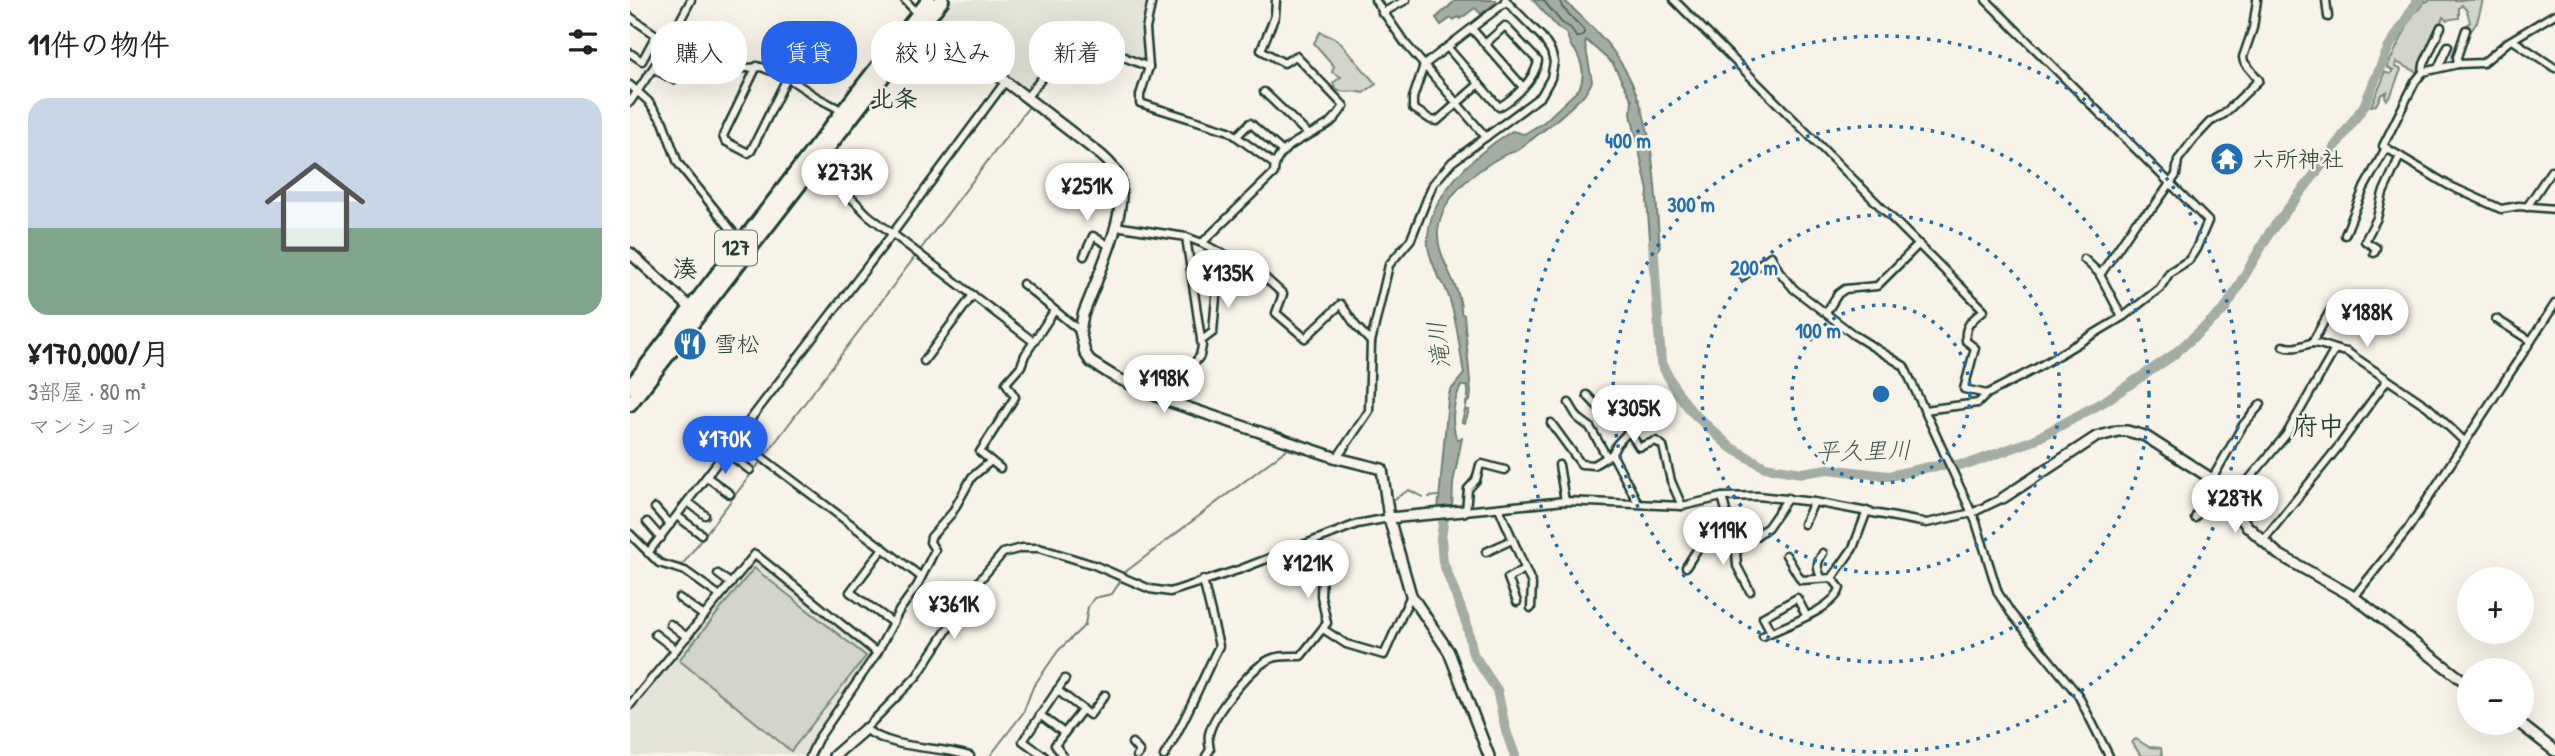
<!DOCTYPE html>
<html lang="ja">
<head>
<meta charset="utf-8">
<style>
	body { margin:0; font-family:"Patrick Hand","Klee One",sans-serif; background:#f2f2f2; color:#202124; height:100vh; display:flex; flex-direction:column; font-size:26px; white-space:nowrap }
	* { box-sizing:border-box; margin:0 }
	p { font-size:23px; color:#757577 }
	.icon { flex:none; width:38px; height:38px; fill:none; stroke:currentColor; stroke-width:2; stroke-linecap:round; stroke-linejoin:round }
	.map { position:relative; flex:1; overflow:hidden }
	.panel { display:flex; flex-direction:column; background:#fff; width:630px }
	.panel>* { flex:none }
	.banner { position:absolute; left:21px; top:21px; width:665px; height:63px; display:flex; gap:14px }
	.buttons { position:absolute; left:1827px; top:567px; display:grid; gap:14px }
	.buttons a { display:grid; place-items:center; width:77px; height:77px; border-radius:50%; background:#fff; box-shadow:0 7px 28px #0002; font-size:35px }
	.price { position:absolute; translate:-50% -60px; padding:0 16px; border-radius:24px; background:#fff; color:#222; font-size:23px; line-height:46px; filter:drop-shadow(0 2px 4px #0008) }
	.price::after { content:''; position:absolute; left:50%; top:42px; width:21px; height:16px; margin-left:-10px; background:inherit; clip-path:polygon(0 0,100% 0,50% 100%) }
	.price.selected { background:#2563eb; color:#fff }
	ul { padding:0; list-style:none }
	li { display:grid; align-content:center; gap:14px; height:371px; padding:0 28px }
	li+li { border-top:2px solid #e0e0e0 }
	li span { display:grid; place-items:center; height:217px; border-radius:21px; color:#555 }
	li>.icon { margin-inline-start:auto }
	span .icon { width:126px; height:126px; fill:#fffc; stroke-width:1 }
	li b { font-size:30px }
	h2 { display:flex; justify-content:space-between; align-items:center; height:84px; padding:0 28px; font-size:30px }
	.chip { padding:0 24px; border-radius:28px; background:#fff; box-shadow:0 7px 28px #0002; font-size:24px; line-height:63px }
	.chip.selected { background:#2563eb; color:#fff }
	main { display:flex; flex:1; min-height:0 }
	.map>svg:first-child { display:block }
</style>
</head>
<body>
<main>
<section class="panel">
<h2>11件の物件<svg class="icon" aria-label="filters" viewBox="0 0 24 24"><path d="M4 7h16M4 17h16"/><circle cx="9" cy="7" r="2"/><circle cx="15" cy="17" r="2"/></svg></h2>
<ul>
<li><span style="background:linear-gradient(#c9d6e8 60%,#7fa58c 0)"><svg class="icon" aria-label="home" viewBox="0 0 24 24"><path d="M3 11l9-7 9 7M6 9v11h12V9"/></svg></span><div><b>¥170,000/月</b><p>3部屋 · 80 m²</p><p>マンション</p></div></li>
</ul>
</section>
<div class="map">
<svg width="1925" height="756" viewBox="0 0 1925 756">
	<rect width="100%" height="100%" fill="#f7f3e8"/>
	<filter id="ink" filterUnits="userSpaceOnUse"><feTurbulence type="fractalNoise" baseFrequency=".0143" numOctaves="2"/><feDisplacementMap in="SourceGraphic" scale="14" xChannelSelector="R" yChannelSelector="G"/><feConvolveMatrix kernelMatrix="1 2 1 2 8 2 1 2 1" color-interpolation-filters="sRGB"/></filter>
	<g filter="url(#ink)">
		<g fill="#e5e4d9">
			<path d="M322 0H524L518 29 520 63 495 52 455 24 448 25 400 87H393L309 21Z"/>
			<path d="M126 560 242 653 243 658 177 756 156 754 0 756V709Z"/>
		</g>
		<g fill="#d3d5ca" stroke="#79897f" stroke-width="2">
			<path d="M1795 0 1796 2 1800 0H1853L1847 22 1841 31 1837 25 1840 22 1837 11 1832 5 1829 8V18L1816 20 1813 17 1798 52 1795 55 1791 71 1787 72 1766 62 1765 67 1771 69 1761 95 1756 100 1755 95 1758 91 1751 95 1746 105 1741 106 1753 79 1754 72 1760 74 1763 71 1757 67 1776 29 1779 17 1790 8Z"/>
			<path d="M690 32 708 40 746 84 733 93C724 89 715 94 706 90L703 83 711 77 702 72 704 66 684 43Z"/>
			<path d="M124 568 236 656 161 751 49 660Z"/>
			<path d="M1506 739 1519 747 1531 748 1532 756H1511L1502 742Z"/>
		</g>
		<g fill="#a4ada3" stroke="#6f8077" stroke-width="2">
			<path d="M826 0H866L867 2 851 14 845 8 830 19 829 17 823 20 821 18 811 25 806 18Z"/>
			<path d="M903 0H934C953 19 975 37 989 60 1026 115 1024 185 1030 248L1024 255 1021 250 1017 201 1018 191 1001 114 1002 100 983 64 956 40 955 44 962 81C958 93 950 98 942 106 925 122 907 136 887 150 883 153 877 153 872 156 844 172 812 195 808 231 806 260 832 285 831 313L834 315 841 392 840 401 836 402V410H839L835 423 832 422C834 411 841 395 837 386H831C823 402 820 423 827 439L832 438 823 483 822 509 808 511 818 399 820 391 834 374C830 352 824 291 808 277 805 268 799 256 798 246 794 198 847 152 882 131L894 134 914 122 949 89C956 75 952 63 945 50L942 48 936 33 928 28Z"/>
		</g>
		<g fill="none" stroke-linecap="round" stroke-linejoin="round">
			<path stroke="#546a60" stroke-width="2" d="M913 0 932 23 941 28 946 37H950L954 33V30L932 7 930 0"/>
			<g stroke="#6f8077" stroke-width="2">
				<path d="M290 250 398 108"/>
				<path d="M134 457 287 254"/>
				<path d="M799 497 808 496"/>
				<path d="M763 500 779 490 793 497"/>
				<path d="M35 562 52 565 131 461"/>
				<path d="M494 573 657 449 747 474 751 504"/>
				<path d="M360 756 393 713 403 687 428 651 455 625 458 607 464 598 482 594 491 580"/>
			</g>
			<g stroke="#a4ada3" stroke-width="10">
				<path d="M1023 242 1031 363 1044 387 1061 411 1100 447 1135 467 1172 473 1198 469 1259 476 1299 467 1339 464 1404 440 1475 401 1542 356 1595 309 1640 232 1695 161 1734 106 1758 49 1788 0"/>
				<path d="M816 504 811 538 813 562 837 625 843 654 867 690 876 731 885 756"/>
			</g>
			<defs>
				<g id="street">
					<path d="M275 0 288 14"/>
					<path d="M522 0 516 29 519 67 510 95V103L599 131 644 164"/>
					<path d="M745 0 775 43 856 137"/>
					<path d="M1044 0 1354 310C1342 320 1334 325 1336 341L1345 348 1334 389 1357 394"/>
					<path d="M1696 0 1698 17"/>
					<path d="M752 13 776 0"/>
					<path d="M1925 14 1878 42 1853 63 1828 64 1793 72 1785 82 1753 146 1818 185 1871 209 1889 206 1925 209"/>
					<path d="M0 17 26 35 12 61 0 53"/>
					<path d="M842 29 893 87"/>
					<path d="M1884 41 1925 68"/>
					<path d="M818 48 869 107C885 98 905 79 908 61L875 26 855 44"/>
					<path d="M1828 64 1827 57 1836 30"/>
					<path d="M127 66 93 136 95 141 118 153 121 151 157 78"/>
					<path d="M82 67 89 48"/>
					<path d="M1808 68 1818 46"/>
					<path d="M24 69 44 80 60 61 104 69 131 67 155 76 188 98 213 111"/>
					<path d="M1793 72 1794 64 1811 27"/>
					<path d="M849 84 807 121 801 120 783 108V98L794 65 877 1"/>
					<path d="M0 85 18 101 33 122 48 163 111 242"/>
					<path d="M634 92 679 135"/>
					<path d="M396 98 451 30 458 29 496 58 519 67"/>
					<path d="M0 102 30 58 61 0"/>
					<path d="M607 136 620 123 653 152"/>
					<path d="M186 162 238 215 404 342"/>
					<path d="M1897 207 1921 171"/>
					<path d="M485 226 556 237 572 243 632 275 653 294 646 313 675 338 711 304 726 326 741 342"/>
					<path d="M1715 235 1734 188 1756 148"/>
					<path d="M572 243 644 173C644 145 680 137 700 123 705 119 710 112 714 106L666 56 654 63 631 50 645 16 646 0"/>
					<path d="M1744 253 1746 248 1735 241 1747 218 1753 193 1770 156"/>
					<path d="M454 256 463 236 478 245"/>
					<path d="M1454 259 1469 273 1492 317"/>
					<path d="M1470 275 1506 222 1523 208 1546 175 1548 160 1564 139 1580 122 1594 114 1629 80 1614 62 1613 57 1623 28 1627 0"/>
					<path d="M1113 276 1141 256 1149 271 1164 289 1224 335 1274 366 1346 522 1368 593 1381 613 1448 695 1479 756"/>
					<path d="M393 284 450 331"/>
					<path d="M1196 313 1208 294 1215 289 1247 286 1289 244"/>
					<path d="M1866 319 1901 341"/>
					<path d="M571 341 583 332 587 285 599 259"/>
					<path d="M1682 343 1700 311"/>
					<path d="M1653 346C1665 350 1672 345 1682 343 1689 342 1708 351 1717 352L1798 407 1834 441"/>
					<path d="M294 361 343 295"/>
					<path d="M957 395 969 408 992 397 1003 417V427L987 444 982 454 1008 503"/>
					<path d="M535 400 570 356 572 346 556 237"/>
					<path d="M939 403 948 418 960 427 977 457"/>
					<path d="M1294 410 1348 403 1357 394 1405 369 1494 316 1530 288 1540 272 1559 260 1566 249 1578 221 1356 0"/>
					<path d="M921 423 951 464 964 465 982 454"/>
					<path d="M999 431 1009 447 1026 441 1033 446 1041 481 1052 506"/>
					<path d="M106 438 290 576"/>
					<path d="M96 452 120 470"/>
					<path d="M707 458 739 411 741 342 759 265 781 239 803 184 822 162 911 96 921 78 924 62 921 51 912 37 875 0"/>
					<path d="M929 465 935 501"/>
					<path d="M370 468 350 452 385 397 376 383 391 366 395 355 424 311"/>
					<path d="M77 477 100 494"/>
					<path d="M1582 479 1613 425 1631 404"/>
					<path d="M1601 501 1656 435 1704 351"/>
					<path d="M58 502 75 515"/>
					<path d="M25 508 40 525"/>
					<path d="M869 508 902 584 901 608"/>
					<path d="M834 511 935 501 1052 506 1092 497 1128 496 1184 502 1297 523 1342 513 1373 498"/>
					<path d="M836 511 838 489 846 480 850 465 852 464 875 470"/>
					<path d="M47 516 71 534"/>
					<path d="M1565 518 1584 481"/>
					<path d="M17 522 31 538"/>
					<path d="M1174 524 1184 502"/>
					<path d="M0 534 29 563 55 571 90 596"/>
					<path d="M1083 534 1106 551 1107 566 1120 591"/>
					<path d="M1632 542 1709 446 1757 380"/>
					<path d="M253 548 220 592 263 623"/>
					<path d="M1106 551 1138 527 1158 498"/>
					<path d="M856 552 882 540"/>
					<path d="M18 553 263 233 375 82"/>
					<path d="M1156 555 1171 580 1202 578"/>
					<path d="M1056 567 1077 534 1090 531C1101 520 1096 511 1092 497"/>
					<path d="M88 574 101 584"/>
					<path d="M1191 577C1186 567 1187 562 1193 553"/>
					<path d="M1724 597 1778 529 1925 304"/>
					<path d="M49 598 74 616"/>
					<path d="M887 602 878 578 895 569"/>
					<path d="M40 624 57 637"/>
					<path d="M693 629 716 644 754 655 781 595"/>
					<path d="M1141 632 1133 617 1167 598 1176 615"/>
					<path d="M25 634 46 650"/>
					<path d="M1133 636C1152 627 1205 609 1210 588L1202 578 1223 548 1237 511"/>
					<path d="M427 690 460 715 475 695"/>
					<path d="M0 705 125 554 247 653"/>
					<path d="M410 715 434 733"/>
					<path d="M502 743 510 752 507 756"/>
					<path d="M180 756 188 739 247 653 269 611 287 586 305 550 300 542 301 537 322 513 342 477 361 461"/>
					<path d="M340 756C305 745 266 751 235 729L287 676 349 581 373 553 392 548H409L464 565 520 589 540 592 611 569 727 524 759 518"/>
					<path d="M414 756 393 741 435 679"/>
					<path d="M433 756 425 745 453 709"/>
					<path d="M534 756C556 721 570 683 589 646L573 580"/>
					<path d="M576 756 580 750C579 745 578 740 579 734 584 713 622 665 643 658 651 655 661 656 671 656L697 623 691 596 692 569 684 541"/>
				</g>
				<g id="secondary">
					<path d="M293 18 471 155C480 163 487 170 490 181 498 214 465 283 453 315L450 331 455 353 461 362 485 377 535 400 707 458 752 469 759 518 781 595 819 652 859 756"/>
					<path d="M0 253 64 311"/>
					<path d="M1373 498 1466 437 1488 431H1497L1515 436 1582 479 1617 526 1648 554 1724 597 1839 685"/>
					<path d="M759 518 834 511"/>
					<path d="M1889 723 1925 751"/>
					<path d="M204 756 235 729"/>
				</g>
				<g id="highway">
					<path d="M0 387 299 0"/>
					<path d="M0 404 312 0"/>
				</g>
			</defs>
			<use href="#street" stroke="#1f3d34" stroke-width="11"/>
			<use href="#secondary" stroke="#1f3d34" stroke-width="14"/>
			<use href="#highway" stroke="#1f3d34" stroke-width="18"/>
			<use href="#street" stroke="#f7f3e8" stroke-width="6"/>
			<use href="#secondary" stroke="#f7f3e8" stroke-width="9"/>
			<use href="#highway" stroke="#f7f3e8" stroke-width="12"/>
		</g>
	</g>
	<g fill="none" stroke="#1f6fb2" stroke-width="3.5" stroke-dasharray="3.5 7">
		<circle cx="1251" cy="394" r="89"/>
		<circle cx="1251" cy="394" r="179"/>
		<circle cx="1251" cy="394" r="268"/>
		<circle cx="1251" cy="394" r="358"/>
	</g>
	<defs>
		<symbol id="temple-disc" viewBox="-11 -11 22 22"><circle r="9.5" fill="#1f6fb2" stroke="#f7f3e8"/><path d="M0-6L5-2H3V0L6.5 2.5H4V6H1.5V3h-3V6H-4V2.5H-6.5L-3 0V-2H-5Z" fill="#fff"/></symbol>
		<symbol id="restaurant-disc" viewBox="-11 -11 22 22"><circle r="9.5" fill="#1f6fb2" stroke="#f7f3e8"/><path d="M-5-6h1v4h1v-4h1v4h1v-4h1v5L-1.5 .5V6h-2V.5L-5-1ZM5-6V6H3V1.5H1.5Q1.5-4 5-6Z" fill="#fff"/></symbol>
	</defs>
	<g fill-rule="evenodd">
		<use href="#temple-disc" x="1578" y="140" width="38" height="38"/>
		<use href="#restaurant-disc" x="41" y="325" width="38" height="38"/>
	</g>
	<g text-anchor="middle" stroke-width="5" stroke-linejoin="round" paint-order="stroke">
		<rect fill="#f7f3e8" stroke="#60746a" stroke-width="2" x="85" y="230.5" width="42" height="35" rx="5"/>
		<g font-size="21" font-weight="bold" fill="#1f3d34">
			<text x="106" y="255">127</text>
		</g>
		<g font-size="23" fill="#1f3d34" stroke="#f7f3e8" text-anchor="start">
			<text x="1622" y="167">六所神社</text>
			<text x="84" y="352">雪松</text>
		</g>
		<g font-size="24" font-weight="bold" fill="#1f3d34" stroke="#f7f3e8">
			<text x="264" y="107">北条</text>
			<text x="55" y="277">湊</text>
		</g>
		<g font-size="24" font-style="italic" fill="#405950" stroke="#f7f3e8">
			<text transform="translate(809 345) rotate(-97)" y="8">滝川</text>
			<text transform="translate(1233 451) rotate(-1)" y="8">平久里川</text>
		</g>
		<g font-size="26" font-weight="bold" fill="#1f3d34" stroke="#f7f3e8">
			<text x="1688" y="435">府中</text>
		</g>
	</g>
	<circle cx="1251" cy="394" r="10" fill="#1f6fb2" stroke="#f7f3e8" stroke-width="3.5"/>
	<g font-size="21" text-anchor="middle" font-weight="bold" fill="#1f6fb2" stroke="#f7f3e8" stroke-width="5" stroke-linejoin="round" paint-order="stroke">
		<text x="998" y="148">400 m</text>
		<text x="1061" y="212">300 m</text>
		<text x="1124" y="275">200 m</text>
		<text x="1188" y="338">100 m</text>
	</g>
</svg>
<div class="buttons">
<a>+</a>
<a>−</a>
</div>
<b class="price" style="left:215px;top:209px">¥273K</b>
<b class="price" style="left:457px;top:223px">¥251K</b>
<b class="price" style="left:598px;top:310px">¥135K</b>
<b class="price" style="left:1737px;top:349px">¥188K</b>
<b class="price" style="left:534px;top:415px">¥198K</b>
<b class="price" style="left:1004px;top:445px">¥305K</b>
<b class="price selected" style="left:95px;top:476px">¥170K</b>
<b class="price" style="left:1605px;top:535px">¥287K</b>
<b class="price" style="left:1093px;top:567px">¥119K</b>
<b class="price" style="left:678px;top:600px">¥121K</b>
<b class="price" style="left:324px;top:641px">¥361K</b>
<div class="banner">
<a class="chip">購入</a>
<a class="chip selected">賃貸</a>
<a class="chip">絞り込み</a>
<a class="chip">新着</a>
</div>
</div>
</main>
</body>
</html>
